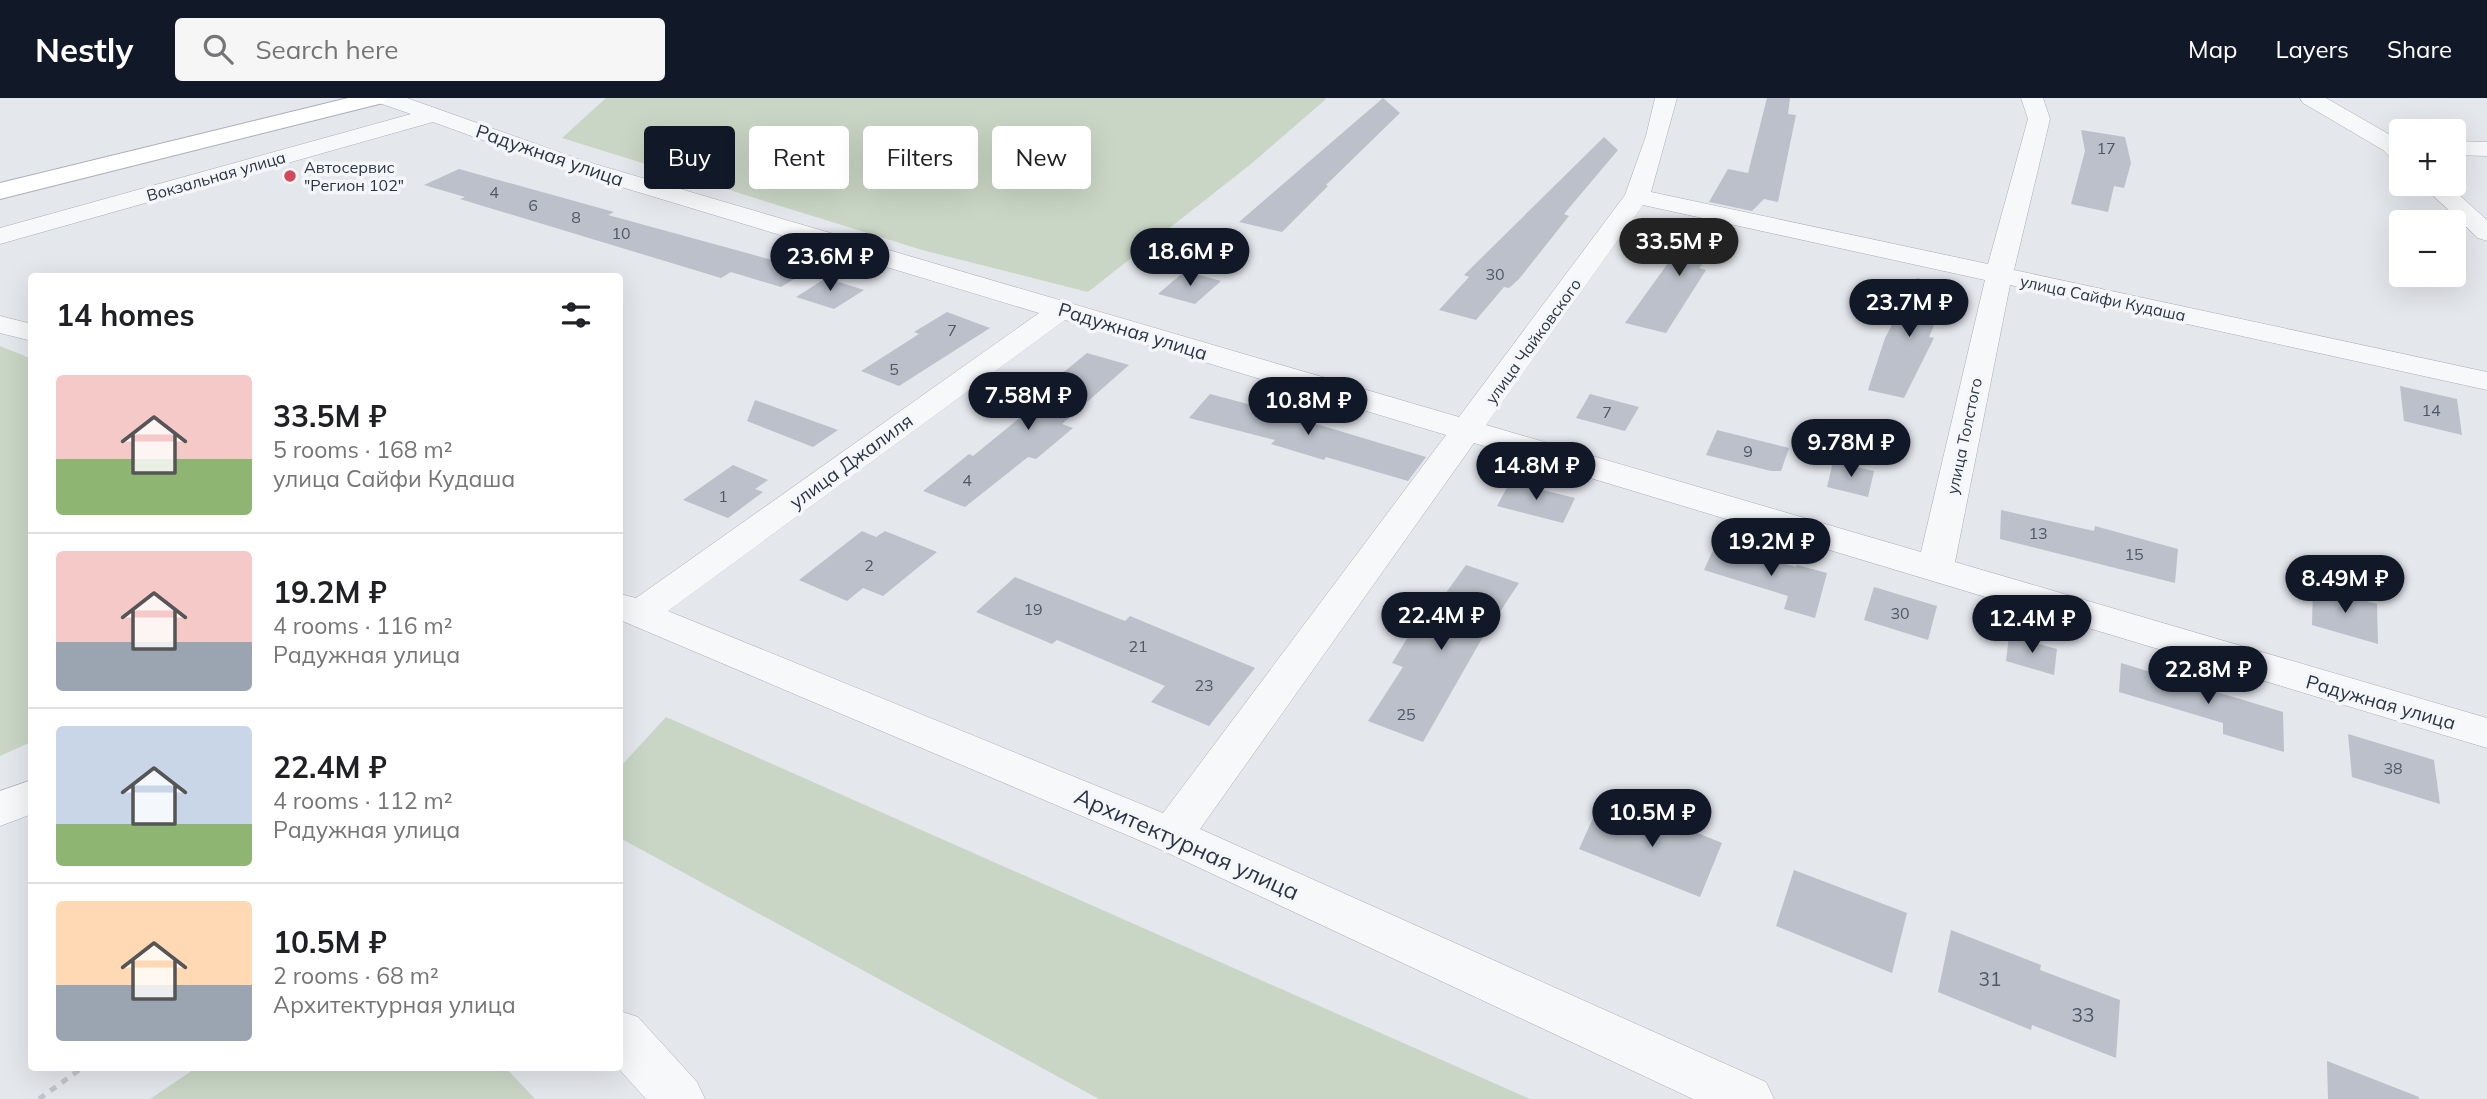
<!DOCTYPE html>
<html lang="en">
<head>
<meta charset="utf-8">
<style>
	body { margin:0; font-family:Mulish,sans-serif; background:#f6f6f6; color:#202124; height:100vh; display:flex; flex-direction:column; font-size:26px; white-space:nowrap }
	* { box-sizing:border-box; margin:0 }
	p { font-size:23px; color:#757577 }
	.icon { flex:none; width:38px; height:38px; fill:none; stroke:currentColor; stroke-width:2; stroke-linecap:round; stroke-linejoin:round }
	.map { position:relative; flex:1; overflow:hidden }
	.drawer { position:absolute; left:28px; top:175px; width:595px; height:798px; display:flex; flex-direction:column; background:#fff; border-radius:7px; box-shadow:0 7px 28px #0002 }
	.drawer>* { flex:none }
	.guide { position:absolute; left:644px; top:28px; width:665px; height:63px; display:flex; gap:14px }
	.tools { position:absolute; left:2389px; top:21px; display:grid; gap:14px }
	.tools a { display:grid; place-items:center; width:77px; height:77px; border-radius:7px; background:#fff; box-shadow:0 7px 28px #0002; font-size:35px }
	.price { position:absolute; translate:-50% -60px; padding:0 16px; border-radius:24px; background:#111827; color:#fff; font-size:23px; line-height:46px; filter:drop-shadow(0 2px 4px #0008) }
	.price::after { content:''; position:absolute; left:50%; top:42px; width:21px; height:16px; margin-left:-10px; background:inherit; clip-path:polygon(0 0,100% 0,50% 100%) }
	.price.current { background:#222; color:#fff }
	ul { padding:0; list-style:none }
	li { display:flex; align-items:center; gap:21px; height:175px; padding:0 28px }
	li+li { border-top:2px solid #e0e0e0 }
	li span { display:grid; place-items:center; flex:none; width:196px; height:140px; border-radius:7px; color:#555 }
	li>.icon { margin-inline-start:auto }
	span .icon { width:84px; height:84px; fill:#fffc; stroke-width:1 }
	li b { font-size:30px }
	h2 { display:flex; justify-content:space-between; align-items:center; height:84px; padding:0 28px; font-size:30px }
	.pill { padding:0 24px; border-radius:7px; background:#fff; box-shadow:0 7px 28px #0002; font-size:24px; line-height:63px }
	.pill.current { background:#111827; color:#fff }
	header { display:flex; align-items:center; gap:42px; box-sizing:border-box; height:98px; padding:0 35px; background:#111827; color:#fff }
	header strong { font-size:33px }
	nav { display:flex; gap:38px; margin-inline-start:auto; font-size:24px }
	.search { width:490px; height:63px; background:#f6f6f6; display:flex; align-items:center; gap:18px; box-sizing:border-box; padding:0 24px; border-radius:7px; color:#757577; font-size:26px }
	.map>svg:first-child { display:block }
</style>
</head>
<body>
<header>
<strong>Nestly</strong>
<div class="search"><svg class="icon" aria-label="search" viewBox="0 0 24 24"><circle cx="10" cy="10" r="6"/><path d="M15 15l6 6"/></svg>Search here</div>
<nav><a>Map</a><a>Layers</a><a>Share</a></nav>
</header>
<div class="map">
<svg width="2487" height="1001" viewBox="0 0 2487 1001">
	<rect width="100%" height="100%" fill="#e4e7ec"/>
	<g fill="#c9d6c5">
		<path d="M606 0H1325L1326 1 1251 66 1088 194 922 152 562 40Z"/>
		<path d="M0 248 32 261 31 644 0 658Z"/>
		<path d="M666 619 1530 1001H1099L620 740V669Z"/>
		<path d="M196 970H506L535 1001H150Z"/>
	</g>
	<g fill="#bbc0ca">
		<path d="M1383 0 1400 15 1326 87 1328 88 1282 134 1239 124Z"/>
		<path d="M1767 0H1790L1788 16 1796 17 1778 104 1764 101 1752 113 1709 104 1728 71 1748 75Z"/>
		<path d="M2081 32 2125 39 2131 65 2124 90 2114 88 2108 114 2071 106 2085 53Z"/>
		<path d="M1604 39 1618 52 1564 116 1569 118 1519 181 1509 190 1504 189 1476 222 1439 212 1469 179 1464 177Z"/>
		<path d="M459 71 614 114 608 117 809 172 781 189 731 174 721 180 460 101 465 99 424 87Z"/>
		<path d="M1699 122 1736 130 1699 170 1706 172 1666 235 1625 225Z"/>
		<path d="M1185 173 1221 183 1195 206 1158 196Z"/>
		<path d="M826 180 864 192 834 211 796 199Z"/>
		<path d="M1917 180 1951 188 1929 239 1934 240 1904 300 1868 292 1885 240Z"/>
		<path d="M947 214 990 230 899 288 861 273 919 236 914 234Z"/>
		<path d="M1087 255 1129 267 1062 326 1073 330 1036 361 1028 359 965 409 923 393 969 356 973 358 1056 290 1048 287Z"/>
		<path d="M2400 288 2457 301 2462 337 2404 323Z"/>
		<path d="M1210 296 1267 311 1426 359 1408 383 1326 359 1324 362 1271 346 1275 342 1189 320Z"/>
		<path d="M1590 296 1639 309 1625 333 1576 320Z"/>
		<path d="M755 302 838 332 813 349 747 323Z"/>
		<path d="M1717 332 1789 350 1781 373H1771L1706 357Z"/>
		<path d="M1833 364 1874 373 1868 399 1827 389Z"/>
		<path d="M733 367 768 382 755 391 763 394 728 420 683 402Z"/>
		<path d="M1510 384 1575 400 1563 425 1497 408Z"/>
		<path d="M2001 412 2094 433 2095 428 2178 451 2175 485 2000 441Z"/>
		<path d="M862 433 876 439 885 433 937 454 883 498 863 490 847 503 799 482Z"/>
		<path d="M1716 446 1796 469 1797 467 1827 475 1815 520 1784 511 1788 498 1704 472Z"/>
		<path d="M1466 467 1519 485 1499 515 1497 514 1423 644 1368 623 1403 569 1392 565 1416 526 1422 528Z"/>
		<path d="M1015 479 1125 523 1130 518 1255 570 1209 628 1151 604 1165 588 1057 542 1052 546 976 514Z"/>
		<path d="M2313 488 2377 506 2378 546 2312 527Z"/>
		<path d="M1874 489 1937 508 1928 542 1864 522Z"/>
		<path d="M2009 538 2057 551 2054 577 2006 563Z"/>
		<path d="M2121 565 2283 614 2284 654 2223 636V625L2119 594Z"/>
		<path d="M2348 636 2434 662 2440 706 2352 679Z"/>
		<path d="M1600 705 1667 731 1671 724 1722 745 1700 799 1579 751Z"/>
		<path d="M1794 772 1907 815 1892 875 1776 828Z"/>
		<path d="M1951 832 2041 867 2040 872 2120 902 2116 960 2032 927 2031 932 1938 894Z"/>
		<path d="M2327 963 2419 999V1001H2328Z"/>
	</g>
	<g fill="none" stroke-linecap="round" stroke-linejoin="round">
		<defs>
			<g id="street">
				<path d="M376 0H407L581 62 1459 319 1625 97 1646 38 1655 0H1677L1651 94 1988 166 2028 21 2021 0H2043L2050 21 2014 172 2487 274V292L2010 187 1955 464 2487 620V650L1474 345 1200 731 1766 984 1774 1001H1693L1155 749 620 522V496L636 500 1039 215 565 72 433 24 0 146V130L411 16 379 5ZM1643 107 1985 182 1921 454 1486 327ZM1065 222 1446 337 1163 715 668 513Z"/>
				<path d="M2300 0H2326L2399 42 2401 64 2393 62 2383 52 2303 5Z"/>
				<path d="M2454 43 2487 44V58L2454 57Z"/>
				<path d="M2421 86H2447L2487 122V143L2478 140Z"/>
				<path d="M0 218 32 226V243L0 235Z"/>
				<path d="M32 682V716L0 728V693Z"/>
				<path d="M620 913 638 919 697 984 705 1001H646L618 970Z"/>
			</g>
			<path id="secondary" d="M348 0H386L383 5 0 101V85Z"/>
		</defs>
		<use href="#street" stroke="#a9aeb7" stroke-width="1"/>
		<use href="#secondary" stroke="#a9aeb7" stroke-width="2"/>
		<path stroke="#c2c5cb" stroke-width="5" stroke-dasharray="7 7" stroke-linecap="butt" d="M39 1001 82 970"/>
		<use href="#street" fill="#f7f8fa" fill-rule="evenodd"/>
		<use href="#secondary" fill="#fff" fill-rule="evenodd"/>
	</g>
	<circle fill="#d1495b" stroke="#f4f6f9" stroke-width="2.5" cx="290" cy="78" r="7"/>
	<g text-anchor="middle" stroke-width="7" stroke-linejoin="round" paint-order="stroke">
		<g font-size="16" fill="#4f5766">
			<text x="2106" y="56">17</text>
			<text x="494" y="100">4</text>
			<text x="533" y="113">6</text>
			<text x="576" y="125">8</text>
			<text x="621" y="141">10</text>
			<text x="1495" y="182">30</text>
			<text x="952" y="238">7</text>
			<text x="894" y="277">5</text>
			<text x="2431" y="318">14</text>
			<text x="1607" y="320">7</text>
			<text x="1748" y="359">9</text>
			<text x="967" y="388">4</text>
			<text x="723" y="404">1</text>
			<text x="2038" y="441">13</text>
			<text x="2134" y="462">15</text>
			<text x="869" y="473">2</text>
			<text x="1033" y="517">19</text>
			<text x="1900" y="521">30</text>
			<text x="1138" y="554">21</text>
			<text x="1204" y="593">23</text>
			<text x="1406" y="622">25</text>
			<text x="2393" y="676">38</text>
		</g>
		<g font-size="16" fill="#2b3445" stroke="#f4f6f9" text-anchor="start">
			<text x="304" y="75">Автосервис<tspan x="304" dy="18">"Регион 102"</tspan></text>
		</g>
		<g font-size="16" fill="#2b3445" stroke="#f4f6f9">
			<text transform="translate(216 78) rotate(-16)" y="6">Вокзальная улица</text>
			<text transform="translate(2103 200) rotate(12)" y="6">улица Сайфи Кудаша</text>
			<text transform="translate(1533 243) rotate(-54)" y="6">улица Чайковского</text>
			<text transform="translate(1964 338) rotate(-78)" y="6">улица Толстого</text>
		</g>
		<g font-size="19" fill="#2b3445" stroke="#f4f6f9">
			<text transform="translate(550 57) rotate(19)" y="7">Радужная улица</text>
			<text transform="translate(1133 233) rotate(17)" y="7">Радужная улица</text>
			<text transform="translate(851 363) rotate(-36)" y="7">улица Джалиля</text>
			<text transform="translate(2381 604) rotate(16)" y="7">Радужная улица</text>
		</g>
		<g font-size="19" fill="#4f5766">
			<text x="1990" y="888">31</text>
			<text x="2083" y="924">33</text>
		</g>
		<g font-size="23" fill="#2b3445" stroke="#f4f6f9">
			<text transform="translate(1187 746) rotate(24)" y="8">Архитектурная улица</text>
		</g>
	</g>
</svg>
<div class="tools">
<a>+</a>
<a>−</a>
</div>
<b class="price current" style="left:1679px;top:180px">33.5M ₽</b>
<b class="price" style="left:1190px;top:190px">18.6M ₽</b>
<b class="price" style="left:830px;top:195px">23.6M ₽</b>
<b class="price" style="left:1909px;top:241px">23.7M ₽</b>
<b class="price" style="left:1028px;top:334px">7.58M ₽</b>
<b class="price" style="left:1308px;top:339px">10.8M ₽</b>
<b class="price" style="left:1851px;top:381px">9.78M ₽</b>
<b class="price" style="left:1536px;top:404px">14.8M ₽</b>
<b class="price" style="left:1771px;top:480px">19.2M ₽</b>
<b class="price" style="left:2345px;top:517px">8.49M ₽</b>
<b class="price" style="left:1441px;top:554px">22.4M ₽</b>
<b class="price" style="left:2032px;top:557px">12.4M ₽</b>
<b class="price" style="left:2208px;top:608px">22.8M ₽</b>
<b class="price" style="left:1652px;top:751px">10.5M ₽</b>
<div class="guide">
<a class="pill current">Buy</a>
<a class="pill">Rent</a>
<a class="pill">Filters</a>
<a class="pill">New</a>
</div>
<section class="drawer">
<h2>14 homes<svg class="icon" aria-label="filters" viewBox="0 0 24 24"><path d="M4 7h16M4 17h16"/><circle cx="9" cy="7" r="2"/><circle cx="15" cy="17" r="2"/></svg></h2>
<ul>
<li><span style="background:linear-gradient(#f6c9c9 60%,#8fb573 0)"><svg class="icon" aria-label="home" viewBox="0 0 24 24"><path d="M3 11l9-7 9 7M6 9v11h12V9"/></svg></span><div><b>33.5M ₽</b><p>5 rooms · 168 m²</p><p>улица Сайфи Кудаша</p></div></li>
<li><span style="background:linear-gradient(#f6c9c9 65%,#9aa5b1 0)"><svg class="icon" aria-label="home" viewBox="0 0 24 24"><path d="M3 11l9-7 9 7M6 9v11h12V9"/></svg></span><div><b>19.2M ₽</b><p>4 rooms · 116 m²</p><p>Радужная улица</p></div></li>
<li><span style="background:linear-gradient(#c9d6e8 70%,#8fb573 0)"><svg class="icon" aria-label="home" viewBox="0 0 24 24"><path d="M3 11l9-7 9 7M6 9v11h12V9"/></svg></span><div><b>22.4M ₽</b><p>4 rooms · 112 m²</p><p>Радужная улица</p></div></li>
<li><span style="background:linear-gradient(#ffd9b3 60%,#9aa5b1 0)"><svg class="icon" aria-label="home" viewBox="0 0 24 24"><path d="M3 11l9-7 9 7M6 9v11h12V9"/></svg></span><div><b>10.5M ₽</b><p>2 rooms · 68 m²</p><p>Архитектурная улица</p></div></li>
</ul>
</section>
</div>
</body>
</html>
